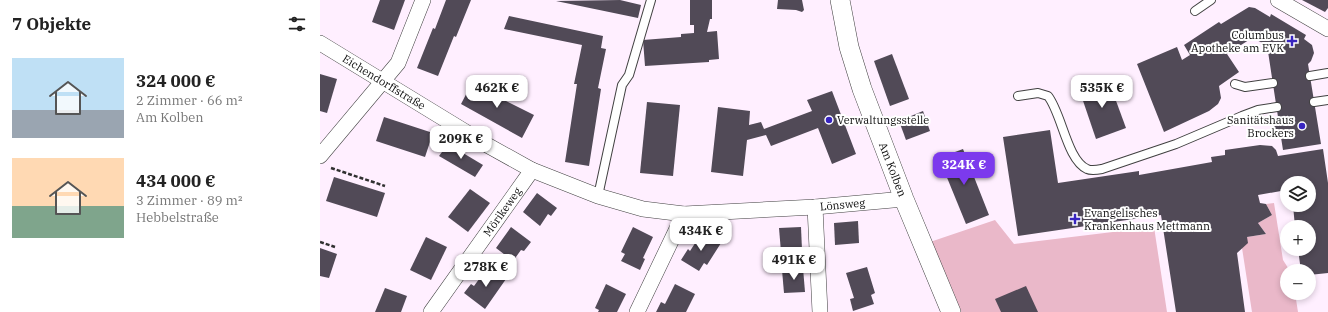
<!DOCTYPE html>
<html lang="de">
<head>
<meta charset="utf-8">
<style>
	body { margin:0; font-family:"IBM Plex Serif",serif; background:#f6f6f6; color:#222; height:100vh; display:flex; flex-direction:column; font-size:15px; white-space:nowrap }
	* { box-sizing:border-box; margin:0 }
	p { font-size:13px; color:#767676 }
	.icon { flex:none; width:22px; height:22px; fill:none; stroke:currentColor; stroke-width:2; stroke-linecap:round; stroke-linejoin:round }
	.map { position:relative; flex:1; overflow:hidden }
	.panel { display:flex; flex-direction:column; background:#fff; width:320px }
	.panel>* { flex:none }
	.fabs { position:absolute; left:960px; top:176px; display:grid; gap:8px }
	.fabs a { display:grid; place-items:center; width:36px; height:36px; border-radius:50%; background:#fff; box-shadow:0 2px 6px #0003; font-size:20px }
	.price { position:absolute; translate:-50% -34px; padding:0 9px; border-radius:8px; background:#fff; color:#222; font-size:13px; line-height:26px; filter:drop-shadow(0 1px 2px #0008) }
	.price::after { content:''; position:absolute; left:50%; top:24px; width:12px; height:9px; margin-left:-6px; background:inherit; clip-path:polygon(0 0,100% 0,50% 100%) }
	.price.selected { background:#7c3aed; color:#fff }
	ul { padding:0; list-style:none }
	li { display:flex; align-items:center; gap:12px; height:100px; padding:0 12px }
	li span { display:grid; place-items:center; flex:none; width:112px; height:80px; border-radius:0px; color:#555 }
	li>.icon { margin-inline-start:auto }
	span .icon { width:48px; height:48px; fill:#fffc; stroke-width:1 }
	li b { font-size:17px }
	h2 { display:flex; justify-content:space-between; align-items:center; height:48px; padding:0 12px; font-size:17px }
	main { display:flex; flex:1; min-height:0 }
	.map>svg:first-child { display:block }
</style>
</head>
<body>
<main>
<section class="panel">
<h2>7 Objekte<svg class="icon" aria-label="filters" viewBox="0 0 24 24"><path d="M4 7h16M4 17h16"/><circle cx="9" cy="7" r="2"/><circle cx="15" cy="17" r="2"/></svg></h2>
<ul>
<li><span style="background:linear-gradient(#bfe0f5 65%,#9aa5b1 0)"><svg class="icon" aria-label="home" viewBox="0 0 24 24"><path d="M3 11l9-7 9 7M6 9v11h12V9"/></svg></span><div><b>324 000 €</b><p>2 Zimmer · 66 m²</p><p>Am Kolben</p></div></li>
<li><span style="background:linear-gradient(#ffd9b3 60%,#7fa58c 0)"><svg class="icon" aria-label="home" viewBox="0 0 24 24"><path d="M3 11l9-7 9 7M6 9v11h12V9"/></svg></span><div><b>434 000 €</b><p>3 Zimmer · 89 m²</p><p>Hebbelstraße</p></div></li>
</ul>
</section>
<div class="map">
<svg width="1008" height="312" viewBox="0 0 1008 312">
	<rect width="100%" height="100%" fill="#ffefff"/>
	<g fill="#eab8c9">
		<path d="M954 203 963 260 970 271H967V293H975L978 312H932L922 248 927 237 946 234 938 223 952 215 946 204Z"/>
		<path d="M675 220 694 244 834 227 847 312H641L610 242Z"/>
	</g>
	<g fill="#514a57">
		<path d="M60 0H85L74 30 52 22Z"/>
		<path d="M126 0H151L136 37 134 36 118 76 97 68 113 28 115 29Z"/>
		<path d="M300 0 321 5 318 18 236 1Z"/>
		<path d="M370 0H392V19H390L387 32 397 31 399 59 389 60V62L325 66 323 40 361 37V34L374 33V25H370Z"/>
		<path d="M458 0H482L484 10 482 12 476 10 457 9Z"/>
		<path d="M982 0H1008V8L1005 12Z"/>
		<path d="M929 7 935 8 950 17 951 14 986 35 984 39 992 45 994 53 991 61 988 64 1001 144 963 150 960 131 955 132 953 118 958 117 947 45 932 38 907 54 919 72 899 86 901 98 898 104 889 111 844 132 817 64 857 47 862 60 870 55 864 45 899 22 901 24Z"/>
		<path d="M189 16 283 36 281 48 286 49 278 88 281 89 269 166 245 162 257 84H254L262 45 184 29Z"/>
		<path d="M572 54 589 99 570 106 554 61Z"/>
		<path d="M0 74 17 79 7 113 0 111Z"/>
		<path d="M788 79 806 128 776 139 759 89Z"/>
		<path d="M153 81 184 96 182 99 214 115 202 138 141 104Z"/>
		<path d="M512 91 536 154 512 164 498 128 451 146 446 135 427 140 423 176 391 172 398 107 430 111 429 125 441 122 444 129 492 111 487 100Z"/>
		<path d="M327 102 360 105 353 176 320 173Z"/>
		<path d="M603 111 610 131 586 140 579 121Z"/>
		<path d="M64 117 113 133 105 157 56 141Z"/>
		<path d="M730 130 738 183 819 171V175L892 162 891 157 905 155V150L940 145 952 146 956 150 958 156 1003 149 1008 183V273L989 275V271H981L978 249H989V227H975L973 205H989V183H967V199L963 200 961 191 938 195 940 203 946 204 952 215 938 223 946 234 927 237 928 243 917 253 925 312H856L841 215 698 236 683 137Z"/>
		<path d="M128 144 163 165 155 177 119 156Z"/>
		<path d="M643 149 669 215 646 224 619 158Z"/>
		<path d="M14 177 65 193 57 217 6 201Z"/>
		<path d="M150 189 170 203 148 232 128 217Z"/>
		<path d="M217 193 237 208 231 216 228 214 220 226 203 212Z"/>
		<path d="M538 221 539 243 515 245 514 223Z"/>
		<path d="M191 227 211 242 204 251 201 250 193 261 176 248Z"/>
		<path d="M313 227 333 237 323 258 325 259 320 270 301 261 305 254 301 252Z"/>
		<path d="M481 227 482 250 461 252 459 228Z"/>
		<path d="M383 231 401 243 387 265 384 263 379 271 361 260 368 249 370 251Z"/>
		<path d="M106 237 127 247 111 280 90 270Z"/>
		<path d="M0 248 17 254 9 278 0 276Z"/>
		<path d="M168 267 186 279 165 309 144 293 151 284 154 286Z"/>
		<path d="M547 267 555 293 551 295 554 304 533 311 530 299 534 298 526 273Z"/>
		<path d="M483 268 485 292 464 293 462 270Z"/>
		<path d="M286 284 306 294 297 312H278L279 310 275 308Z"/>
		<path d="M355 284 375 294 366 312H336L341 302 345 304Z"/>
		<path d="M706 286 718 312H681L675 299Z"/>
		<path d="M65 288 87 296 81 312H55Z"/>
	</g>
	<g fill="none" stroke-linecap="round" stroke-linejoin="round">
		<defs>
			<g id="service">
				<path d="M875 11 891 0"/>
				<path d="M990 76 1008 73"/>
				<path d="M915 84 925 87 953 83"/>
				<path d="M698 96 718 93 728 96C742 114 747 160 767 169 771 171 777 170 782 169L856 144 922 116 938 110 957 107"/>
				<path d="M994 102 1008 100"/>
				<path d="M278 196 302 85 309 75 331 0"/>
			</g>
			<g id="minor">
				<path d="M958 0 1008 29"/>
				<path id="s1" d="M0 43 167 145 212 170 278 196 323 209 364 214 495 207 584 199"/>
				<path d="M0 156 78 63 103 0"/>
				<path d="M495 207 500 312"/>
				<path id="s2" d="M111 312 212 170"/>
				<path d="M317 312 364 214"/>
			</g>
			<g id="tertiary">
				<path id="s3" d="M520 0 529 47 542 89 584 199 631 312"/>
			</g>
		</defs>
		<use href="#service" stroke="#414141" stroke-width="10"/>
		<use href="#minor" stroke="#414141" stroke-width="16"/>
		<use href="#tertiary" stroke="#414141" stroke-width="20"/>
		<g stroke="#303030" stroke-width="2.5" stroke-dasharray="4 2" stroke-linecap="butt">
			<path d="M11 168 65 186"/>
			<path d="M0 242 15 247"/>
		</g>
		<use href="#service" stroke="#fff" stroke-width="8"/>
		<use href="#minor" stroke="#fff" stroke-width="15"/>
		<use href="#tertiary" stroke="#fff" stroke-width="19"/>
	</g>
	<g fill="#3825bf" stroke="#fff" stroke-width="1.5">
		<path d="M970 35h4v4h4v4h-4v4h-4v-4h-4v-4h4z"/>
		<circle cx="509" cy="120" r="4"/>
		<circle cx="982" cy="126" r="4"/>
		<path d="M753 213h4v4h4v4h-4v4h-4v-4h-4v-4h4z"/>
	</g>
	<g text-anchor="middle" stroke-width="4" stroke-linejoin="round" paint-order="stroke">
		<g font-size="11" fill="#0e0e0e" stroke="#fff" text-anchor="end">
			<text x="964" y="39">Columbus<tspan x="964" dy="13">Apotheke am EVK</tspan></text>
			<text x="517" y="124" text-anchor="start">Verwaltungsstelle</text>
			<text x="974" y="124">Sanitätshaus<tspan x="974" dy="13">Brockers</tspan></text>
			<text x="764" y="217" text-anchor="start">Evangelisches<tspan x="764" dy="13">Krankenhaus Mettmann</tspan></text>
		</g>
		<g font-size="11" fill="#0e0e0e" stroke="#fff">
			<text dy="4" stroke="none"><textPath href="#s1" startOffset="75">Eichendorffstraße</textPath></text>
			<text dy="4" stroke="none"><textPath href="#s3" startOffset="178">Am Kolben</textPath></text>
			<text dy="4" stroke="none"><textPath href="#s1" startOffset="565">Lönsweg</textPath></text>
			<text dy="4" stroke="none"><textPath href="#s2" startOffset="123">Mörikeweg</textPath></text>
		</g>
	</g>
</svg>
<div class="fabs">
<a><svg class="icon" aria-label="layers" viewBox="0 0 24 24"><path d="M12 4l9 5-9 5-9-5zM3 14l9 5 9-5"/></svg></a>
<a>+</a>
<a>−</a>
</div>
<b class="price" style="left:177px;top:109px">462K €</b>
<b class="price" style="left:782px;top:109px">535K €</b>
<b class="price" style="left:141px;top:160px">209K €</b>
<b class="price selected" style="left:644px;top:186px">324K €</b>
<b class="price" style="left:381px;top:252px">434K €</b>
<b class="price" style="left:474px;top:281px">491K €</b>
<b class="price" style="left:166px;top:288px">278K €</b>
</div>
</main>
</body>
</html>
